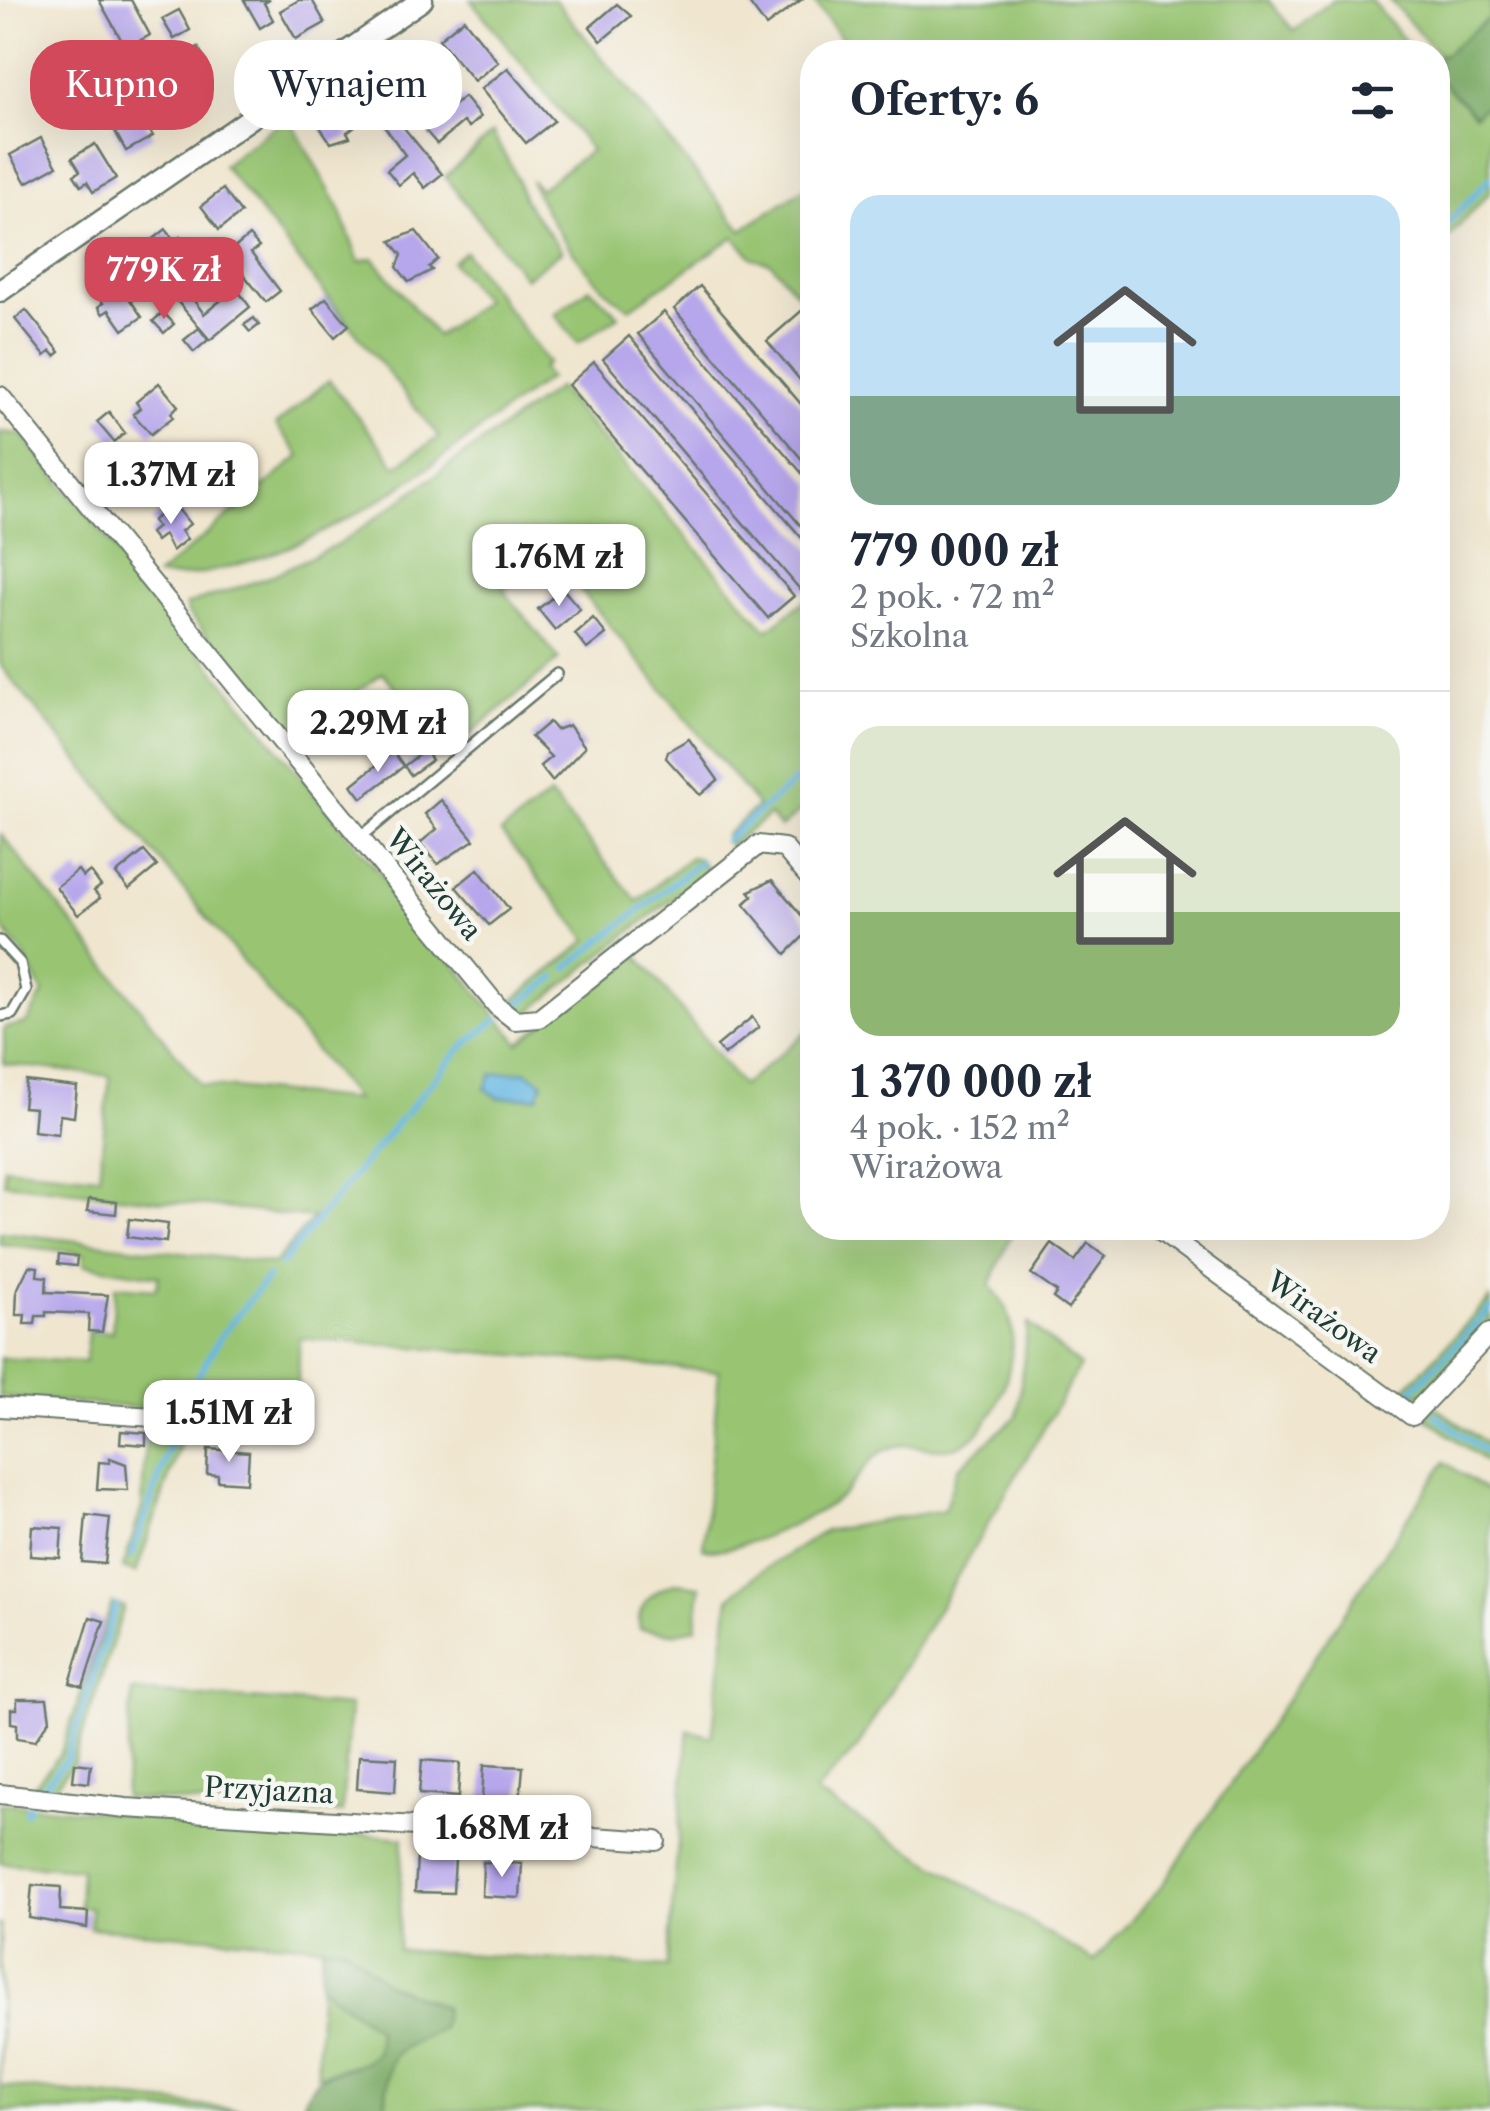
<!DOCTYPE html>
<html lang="pl">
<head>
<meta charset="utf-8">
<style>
	body { margin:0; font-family:"Libre Caslon Text",serif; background:#f6f6f7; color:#1f2937; height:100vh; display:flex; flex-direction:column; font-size:38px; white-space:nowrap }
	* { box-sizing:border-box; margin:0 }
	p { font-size:32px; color:#747a83 }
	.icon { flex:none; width:55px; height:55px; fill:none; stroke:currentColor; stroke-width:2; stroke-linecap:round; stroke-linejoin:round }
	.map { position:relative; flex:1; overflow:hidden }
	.side { position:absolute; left:800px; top:40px; width:650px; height:1200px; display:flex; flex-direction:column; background:#fff; border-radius:40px; box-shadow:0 10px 40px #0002 }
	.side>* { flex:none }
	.banner { position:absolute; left:30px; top:40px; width:620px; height:90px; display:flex; gap:20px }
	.price { position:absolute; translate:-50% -85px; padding:0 22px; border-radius:20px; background:#fff; color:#222; font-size:32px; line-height:65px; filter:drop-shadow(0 2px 5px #0008) }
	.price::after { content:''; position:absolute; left:50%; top:60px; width:30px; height:22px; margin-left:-15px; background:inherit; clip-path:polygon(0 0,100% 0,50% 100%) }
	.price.current { background:#d1495b; color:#fff }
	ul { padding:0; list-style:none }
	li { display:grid; align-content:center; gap:20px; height:530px; padding:0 50px }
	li+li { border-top:2px solid #e0e1e3 }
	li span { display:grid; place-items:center; height:310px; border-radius:30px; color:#555 }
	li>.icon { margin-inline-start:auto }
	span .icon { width:180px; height:180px; fill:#fffc; stroke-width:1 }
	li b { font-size:42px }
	h2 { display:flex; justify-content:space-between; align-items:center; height:120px; padding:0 50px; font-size:42px }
	.chip { padding:0 35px; border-radius:40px; background:#fff; box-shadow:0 10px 40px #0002; font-size:35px; line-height:90px }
	.chip.current { background:#d1495b; color:#fff }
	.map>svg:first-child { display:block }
</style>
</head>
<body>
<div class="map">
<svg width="1490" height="2111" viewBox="0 0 1490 2111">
	<rect width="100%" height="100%" fill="#f6f6f2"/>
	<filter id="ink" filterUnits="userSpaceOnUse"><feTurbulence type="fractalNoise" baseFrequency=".01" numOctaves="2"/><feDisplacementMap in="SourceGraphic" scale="20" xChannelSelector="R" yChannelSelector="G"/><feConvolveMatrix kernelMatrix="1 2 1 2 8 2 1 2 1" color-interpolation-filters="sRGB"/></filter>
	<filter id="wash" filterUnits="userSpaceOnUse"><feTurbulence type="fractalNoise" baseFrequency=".0048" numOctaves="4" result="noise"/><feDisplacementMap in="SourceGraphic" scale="40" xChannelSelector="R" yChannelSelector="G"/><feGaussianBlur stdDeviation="2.25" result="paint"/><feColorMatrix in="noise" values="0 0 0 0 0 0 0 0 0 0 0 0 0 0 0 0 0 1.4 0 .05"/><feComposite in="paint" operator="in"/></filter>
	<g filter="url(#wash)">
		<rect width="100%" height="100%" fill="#f0e6cf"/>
		<g fill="#99c573" stroke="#5c8154" stroke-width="2.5">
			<path d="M471 0H555L742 230 812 183V311L771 263 753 258 734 237 630 308C594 289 545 218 531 180L540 189 591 150Z"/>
			<path d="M813 0H1268L1294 31 1333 0H1371L1414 52H852Z"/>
			<path d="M1390 0H1490V17L1444 55 1438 54Z"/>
			<path d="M1438 78 1474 115 1490 102V192L1438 249Z"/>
			<path d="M283 120 292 123 340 210 359 262 373 258 437 336 484 301 452 262 465 252 548 363 542 369 549 378C448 451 356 534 233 566 206 573 185 579 157 576L300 456 276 425 329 380 396 466 439 437 223 165Z"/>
			<path d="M492 133 514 171 525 202 562 251 525 278 445 177Z"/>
			<path d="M590 288 619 316 578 343 555 314Z"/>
			<path d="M558 388 767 630 812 595V802L780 828 770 815 730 845 726 843V835L758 806 552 555 503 590 559 659 450 751 383 673 292 737 188 613 186 605 269 577 341 543Z"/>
			<path d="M0 432 21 434 519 1043 634 951 742 1086 812 1028V1228H1014L990 1285C996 1293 1003 1301 1007 1310 1024 1348 997 1438 953 1448 927 1454 904 1435 879 1454 864 1464 856 1483 843 1495 823 1513 728 1559 703 1548L719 1371 300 1338 296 1420 0 1397V1358L85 1362 88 1331 112 1332 115 1286 156 1289 159 1276 84 1265V1253L0 1244V1232L274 1264 313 1218 4 1183V1167L99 1176 110 1076 4 1064V1028L27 1023 43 993 23 954 0 925 1 834 201 1085 356 1100 0 665Z"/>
			<path d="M550 795 637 901 690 857 699 859 708 870 531 1011 518 1012 510 1003 588 940 501 833Z"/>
			<path d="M1490 1299V1322L1422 1394 1399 1395Z"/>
			<path d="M1028 1323 1080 1366 857 1748 815 1793 1094 1961 1162 1886 1445 1462 1490 1494V2111H385C391 2045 385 2058 441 2028L445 2007 385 1983 345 1947 90 1928 91 1908 79 1906 81 1869 0 1863V1803L403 1838 398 1950 667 1967 688 1730 712 1737 729 1598 757 1574 825 1531 944 1510 958 1468 1017 1416Z"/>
			<path d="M1434 1406 1490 1446V1465L1425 1417Z"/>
			<path d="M146 1425 186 1427 136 1573 123 1568 142 1507Z"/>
			<path d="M675 1583 700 1586 696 1628 672 1633 640 1629C635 1606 653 1590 675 1583Z"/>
			<path d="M112 1603 124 1607 73 1764 49 1794 30 1791 61 1753Z"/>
			<path d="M132 1691 350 1706 342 1813 124 1798Z"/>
			<path d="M0 1923V2086L253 2111H0Z"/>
			<path d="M320 1987 377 2029 378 2051 368 2061 317 2076Z"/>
		</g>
		<g fill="#7aaa65" stroke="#4c744c" stroke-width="2.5">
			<path d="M1490 17V102L1475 115 1438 78V54L1444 55Z"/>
			<path d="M322 1945 346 1947 386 1983 445 2008 441 2028C386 2057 389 2046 385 2111H301C316 2056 346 2083 377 2051V2029L320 1987Z"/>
		</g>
		<path fill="#69b8e3" stroke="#447a8c" stroke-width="2.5" d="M525 1071 543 1082 538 1097 499 1098 485 1089 492 1074Z"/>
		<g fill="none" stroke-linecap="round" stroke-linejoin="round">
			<g stroke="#69b8e3" stroke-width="6">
				<path d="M1438 234 1490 178"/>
				<path d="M726 840 812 767"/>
				<path d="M567 968 700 862"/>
				<path d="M515 1007 556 977"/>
				<path d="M406 1113 458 1051 497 1019"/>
				<path d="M281 1264 401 1118"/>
				<path d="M1408 1395 1490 1309"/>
				<path d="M181 1407 220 1337 268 1277"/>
				<path d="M1435 1415 1490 1455"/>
				<path d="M132 1556 176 1427"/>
				<path d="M41 1790 67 1758 116 1606"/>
				<path d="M26 1812 30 1806"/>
			</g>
		</g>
		<g id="blocks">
			<g fill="#b6a6eb">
				<path d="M99 0H131L150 35 126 48Z"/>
				<path d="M244 0H270L264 3 273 20 260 28Z"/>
				<path d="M299 0H312L325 23 296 39 280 11Z"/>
				<path d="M753 0H801L766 26 749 3Z"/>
				<path d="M617 4 631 16 601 41 590 27Z"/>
				<path d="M179 10 190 30 174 39 162 19Z"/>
				<path d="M464 19 498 62 474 81 439 39Z"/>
				<path d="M108 45 126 78 98 93 80 60Z"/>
				<path d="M198 47 206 60 190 70 182 57Z"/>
				<path d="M415 52 446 90 433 100 402 62Z"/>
				<path d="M165 60 182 91 155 113 134 77Z"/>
				<path d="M508 68 554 121 526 143 481 89Z"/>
				<path d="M464 97 480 117 469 127 463 122 437 144 424 129Z"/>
				<path d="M383 101 395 116 406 108 415 119 404 128 442 174 425 188 413 173 399 185 387 170 405 155 373 110Z"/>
				<path d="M341 104 355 126 347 132 350 137 331 143 316 121Z"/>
				<path d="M138 111 153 136 126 151 112 126Z"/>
				<path d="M41 138 57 166 26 183 10 155Z"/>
				<path d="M95 144 116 178 93 192 87 182 81 186 74 175 80 171 72 158Z"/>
				<path d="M223 189 241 213 219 230 201 206Z"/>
				<path d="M166 229 175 242 180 237 185 244 160 264 145 246Z"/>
				<path d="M416 231 438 259 429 267 432 270 409 282 397 267 402 255 391 241Z"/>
				<path d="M249 236 259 247 251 253 280 291 266 302 227 254Z"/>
				<path d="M173 272 204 314 236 288 250 307 210 340 161 282Z"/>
				<path d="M115 278 142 317 123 330 109 310 103 314 98 307 103 303 95 293Z"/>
				<path d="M700 286 812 417V471L674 309Z"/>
				<path d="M326 298 349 325 335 337 312 309Z"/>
				<path d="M807 306 812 312V380L805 386 767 341Z"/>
				<path d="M26 310 60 352 55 356 51 351 45 356 15 319Z"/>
				<path d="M163 312 174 324 164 333 153 321Z"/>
				<path d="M664 312 812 485V539L638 334Z"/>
				<path d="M254 318 259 325 250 332 244 325Z"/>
				<path d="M199 328 208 340 194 352 184 340Z"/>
				<path d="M629 336 812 550V584L803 593 603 359Z"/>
				<path d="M594 362 794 596 768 618 568 385Z"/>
				<path d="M159 383 178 406 171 413 173 417 151 434 133 414 140 408 136 402Z"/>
				<path d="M109 412 125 433 114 442 97 422Z"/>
				<path d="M141 454 150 466 142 472 150 482 136 493 139 496 121 505 104 483 125 467 121 461 129 455 133 460Z"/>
				<path d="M173 503 190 524 181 531 187 539 172 551 164 535 156 541 150 533 157 527 152 521Z"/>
				<path d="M563 589 580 609 555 630 538 609Z"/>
				<path d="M593 618 606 634 587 649 575 634Z"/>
				<path d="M549 722 556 730 569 725 585 747 552 781 540 766 551 757 531 737Z"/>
				<path d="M689 739 718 780 700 795 666 758 668 751Z"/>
				<path d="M425 750 432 760 411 775 404 766Z"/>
				<path d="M393 752 404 766 362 798 352 785Z"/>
				<path d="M441 800 474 840 438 864 420 843 437 829 425 814Z"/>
				<path d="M144 851 157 866 129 889 116 874Z"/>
				<path d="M478 869 509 909 489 925 456 887Z"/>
				<path d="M78 870 83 877 90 871 101 886 94 891 100 898 78 915 56 887Z"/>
				<path d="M772 880 812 928 786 954 744 904 753 896 749 891Z"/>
				<path d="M752 1017 759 1027 724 1055 717 1046Z"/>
				<path d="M26 1081 77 1087 74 1117 60 1115 58 1134 33 1131 35 1108 23 1107Z"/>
				<path d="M89 1199 117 1202 116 1214 87 1211Z"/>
				<path d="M129 1219 168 1224 166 1242 127 1237Z"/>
				<path d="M1088 1243 1106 1256 1068 1309 1053 1298 1057 1292 1031 1274 1052 1244 1075 1261Z"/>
				<path d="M59 1255 77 1257 76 1266 58 1264Z"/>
				<path d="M29 1266 38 1267 37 1276 47 1277 46 1292 108 1295 102 1332 88 1331 89 1314 46 1312V1316H36L35 1324H24L25 1315H16L17 1290Z"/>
				<path d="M121 1431 146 1433V1445L120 1443Z"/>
				<path d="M208 1449 249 1452 247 1483 218 1481V1475L207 1474Z"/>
				<path d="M110 1458 126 1464 128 1490 97 1489 99 1462 110 1463Z"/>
				<path d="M86 1515 110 1518 105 1564 82 1562Z"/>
				<path d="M32 1526 62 1528 60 1558 30 1556Z"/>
				<path d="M90 1617 104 1621 83 1687 70 1683Z"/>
				<path d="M17 1699H47L50 1720 35 1741 17 1738V1724L11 1723V1709H17Z"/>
				<path d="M359 1756 397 1758 395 1792 357 1789Z"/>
				<path d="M422 1760 460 1763 458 1797 419 1794Z"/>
				<path d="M75 1763 91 1765 89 1783 73 1781Z"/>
				<path d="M484 1765 523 1767 520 1801 482 1799Z"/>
				<path d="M417 1857 455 1859 453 1893 415 1892Z"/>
				<path d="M483 1862 522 1863 520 1898 482 1896Z"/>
				<path d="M32 1885 61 1887 60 1910 88 1912 87 1928 29 1918Z"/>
			</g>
		</g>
	</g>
	<g filter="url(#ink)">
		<use href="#blocks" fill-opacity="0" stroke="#68786a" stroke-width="2.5"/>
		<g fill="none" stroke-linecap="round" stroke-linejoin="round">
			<defs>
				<g id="service">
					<path d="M361 837 557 674"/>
					<path d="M0 941 20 963 26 990 12 1014 0 1016"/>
				</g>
				<g id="minor">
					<path d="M0 396 497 1006 515 1020 539 1018 758 845 784 848 812 881"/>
					<path d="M1156 1228 1412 1416 1490 1333"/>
					<path d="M0 1407 246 1423"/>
					<path d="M0 1794 126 1808 656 1841"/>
				</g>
				<path id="tertiary" d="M0 291 422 0"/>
			</defs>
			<use href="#service" stroke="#68786a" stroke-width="14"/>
			<use href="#minor" stroke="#68786a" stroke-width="22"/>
			<use href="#tertiary" stroke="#68786a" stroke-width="25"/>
			<use href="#service" stroke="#fff" stroke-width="9"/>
			<use href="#minor" stroke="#fff" stroke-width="18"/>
			<use href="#tertiary" stroke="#fff" stroke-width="20"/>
		</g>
	</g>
	<g text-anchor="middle" stroke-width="9" stroke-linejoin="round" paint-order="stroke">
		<g font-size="28" fill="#1f3d34" stroke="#f6f6f2">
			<text transform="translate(434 884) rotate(51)" y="10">Wirażowa</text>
			<text transform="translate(1324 1317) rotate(36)" y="10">Wirażowa</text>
			<text transform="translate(269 1790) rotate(3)" y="10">Przyjazna</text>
		</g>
	</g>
</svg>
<b class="price current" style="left:164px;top:322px">779K zł</b>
<b class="price" style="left:171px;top:527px">1.37M zł</b>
<b class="price" style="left:559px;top:609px">1.76M zł</b>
<b class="price" style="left:378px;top:775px">2.29M zł</b>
<b class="price" style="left:229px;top:1465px">1.51M zł</b>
<b class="price" style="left:502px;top:1880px">1.68M zł</b>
<div class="banner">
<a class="chip current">Kupno</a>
<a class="chip">Wynajem</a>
</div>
<section class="side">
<h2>Oferty: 6<svg class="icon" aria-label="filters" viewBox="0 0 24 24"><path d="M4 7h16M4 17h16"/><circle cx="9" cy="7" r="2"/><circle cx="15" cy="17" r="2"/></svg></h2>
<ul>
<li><span style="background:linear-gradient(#bfe0f5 65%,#7fa58c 0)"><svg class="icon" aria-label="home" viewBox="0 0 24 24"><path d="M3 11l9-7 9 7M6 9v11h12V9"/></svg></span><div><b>779 000 zł</b><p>2 pok. · 72 m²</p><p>Szkolna</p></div></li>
<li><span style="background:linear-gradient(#dfe7d0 60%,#8fb573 0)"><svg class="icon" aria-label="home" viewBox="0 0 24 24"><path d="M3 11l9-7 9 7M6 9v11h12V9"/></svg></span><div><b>1 370 000 zł</b><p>4 pok. · 152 m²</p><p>Wirażowa</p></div></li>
</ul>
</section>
</div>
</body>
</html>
